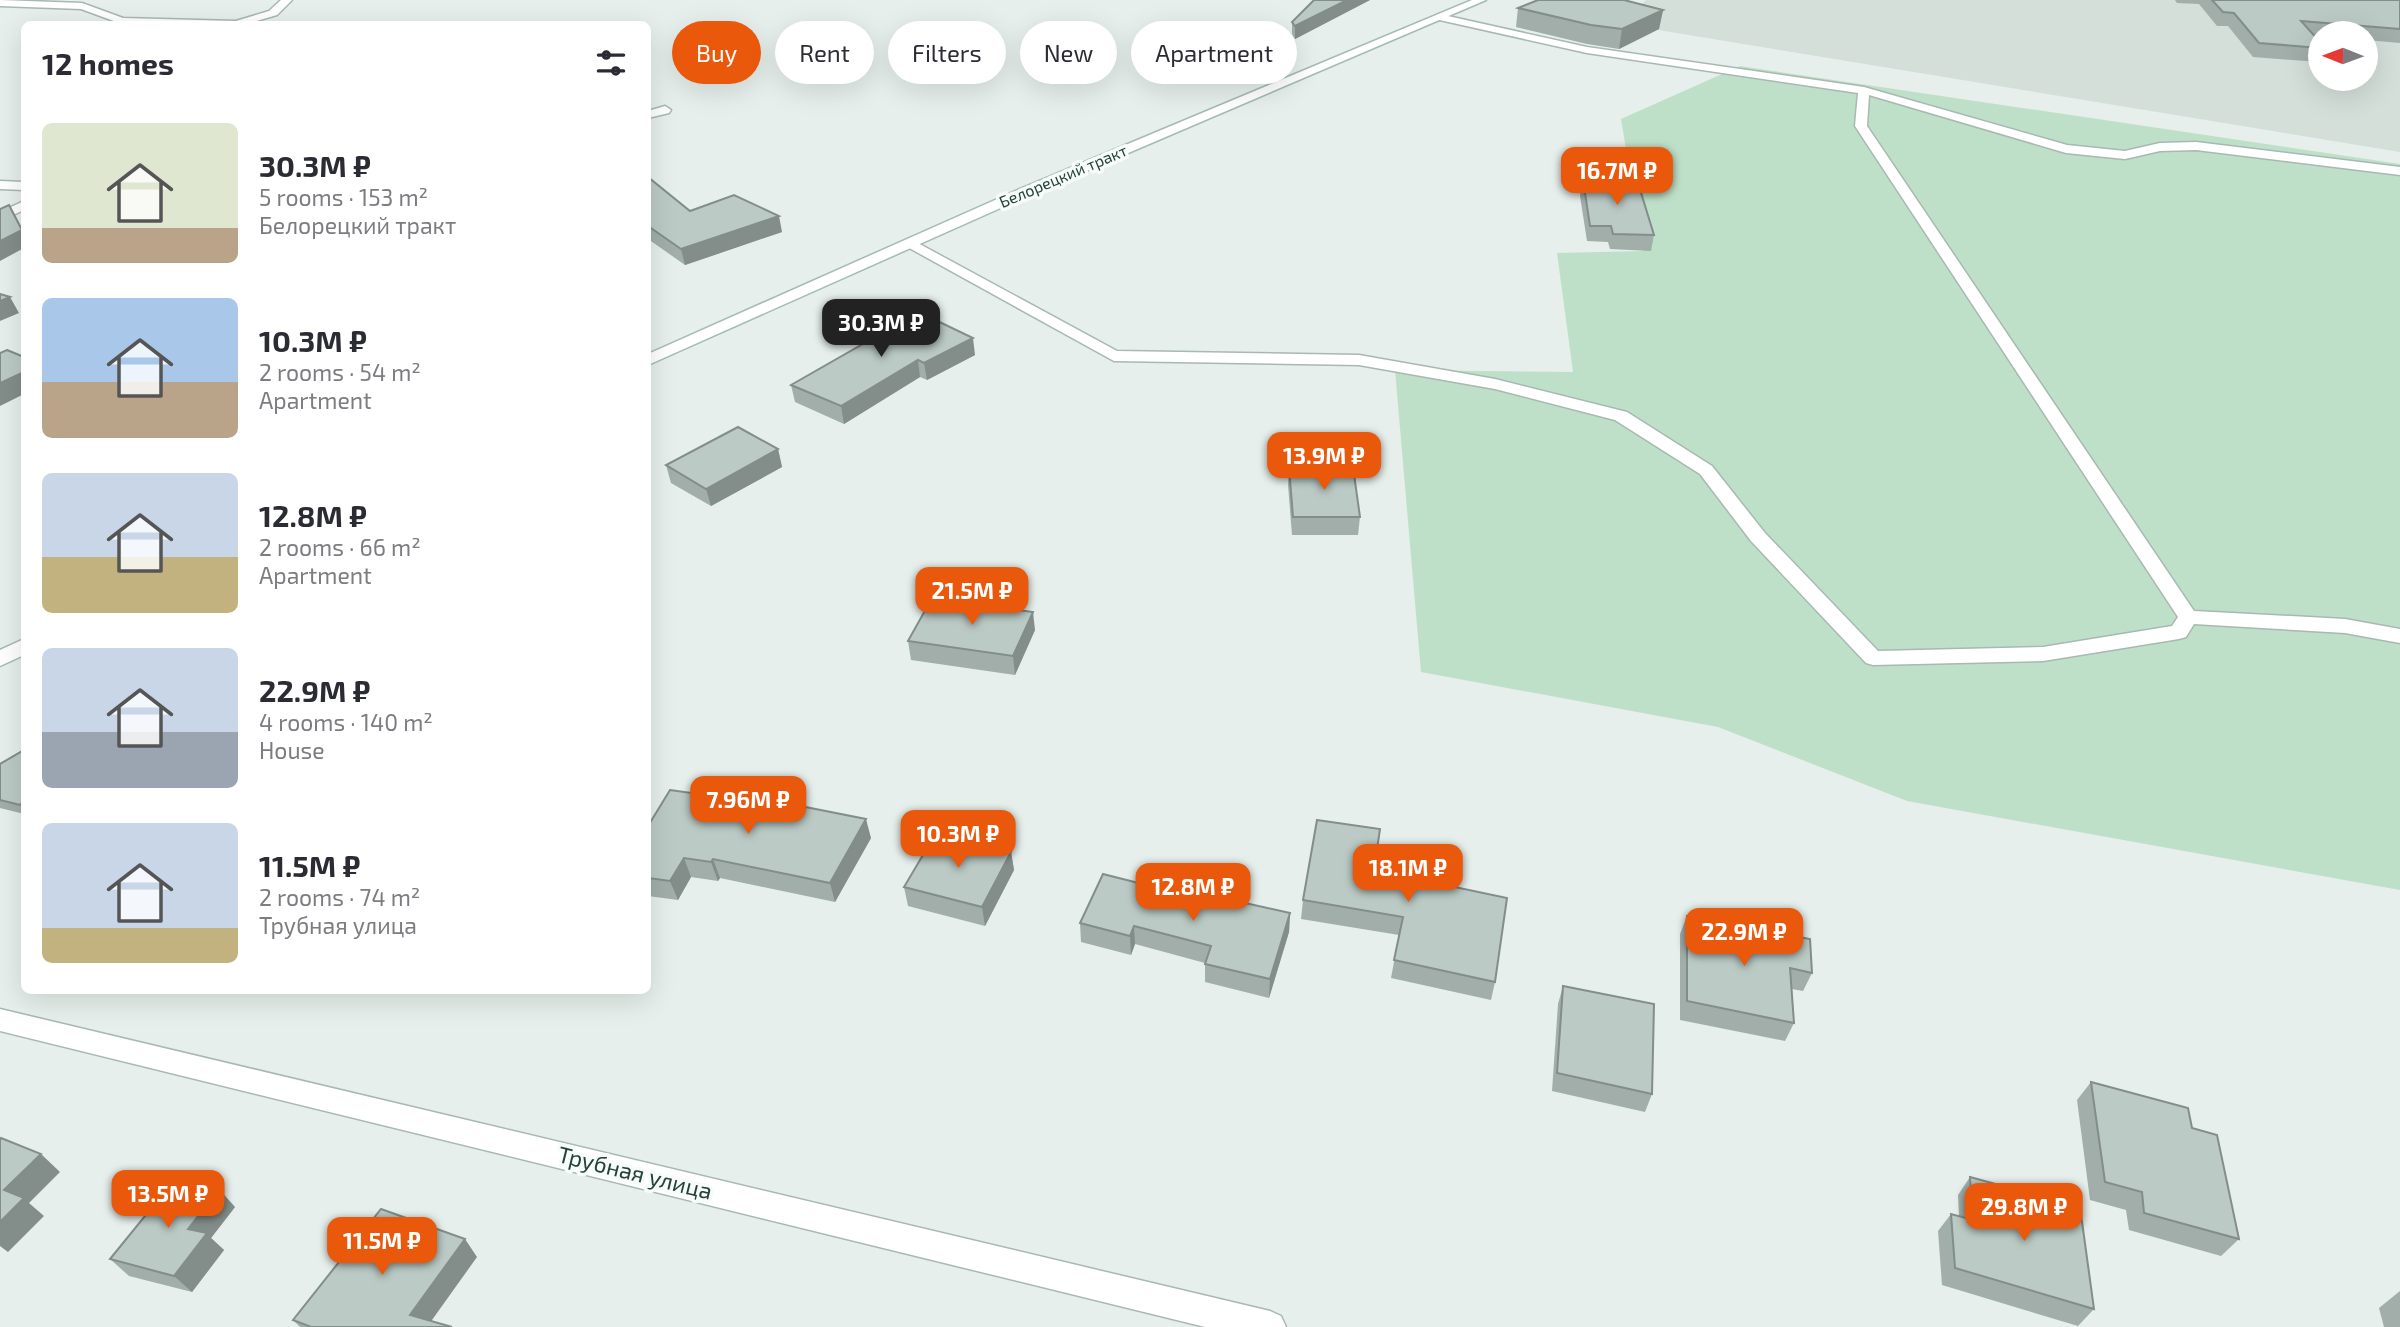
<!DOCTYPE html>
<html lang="en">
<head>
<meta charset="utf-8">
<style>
	body { margin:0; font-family:"Exo 2",sans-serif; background:#f7f7f7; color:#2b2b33; height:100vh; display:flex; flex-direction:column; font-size:26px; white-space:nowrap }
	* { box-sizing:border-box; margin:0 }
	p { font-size:23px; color:#7c7c81 }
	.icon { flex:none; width:38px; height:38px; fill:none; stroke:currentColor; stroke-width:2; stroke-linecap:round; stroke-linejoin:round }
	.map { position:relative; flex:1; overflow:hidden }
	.sheet { position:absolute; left:21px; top:21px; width:630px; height:973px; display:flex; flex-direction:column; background:#fff; border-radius:10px; box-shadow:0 7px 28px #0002 }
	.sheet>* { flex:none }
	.banner { position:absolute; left:672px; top:21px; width:665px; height:63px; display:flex; gap:14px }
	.needle { width:46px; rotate:271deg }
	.controls { position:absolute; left:2308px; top:21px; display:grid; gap:14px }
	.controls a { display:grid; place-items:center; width:70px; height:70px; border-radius:50%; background:#fff; box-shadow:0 7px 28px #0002; font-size:35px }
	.price { position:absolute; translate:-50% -60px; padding:0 16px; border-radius:14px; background:#ea580c; color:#fff; font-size:23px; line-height:46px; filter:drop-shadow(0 2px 4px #0008) }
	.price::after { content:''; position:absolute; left:50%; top:42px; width:21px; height:16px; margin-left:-10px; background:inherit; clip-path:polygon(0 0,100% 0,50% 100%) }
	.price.selected { background:#222; color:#fff }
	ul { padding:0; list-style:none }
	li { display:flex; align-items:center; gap:21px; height:175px; padding:0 21px }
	li span { display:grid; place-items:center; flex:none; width:196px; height:140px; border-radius:10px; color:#555 }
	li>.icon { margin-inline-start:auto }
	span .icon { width:84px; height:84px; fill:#fffc; stroke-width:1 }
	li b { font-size:30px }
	h2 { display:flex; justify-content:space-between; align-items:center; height:84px; padding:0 21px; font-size:30px }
	.pill { padding:0 24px; border-radius:32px; background:#fff; box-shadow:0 7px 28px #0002; font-size:24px; line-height:63px }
	.pill.selected { background:#ea580c; color:#fff }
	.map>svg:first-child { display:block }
</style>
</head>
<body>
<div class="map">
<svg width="2400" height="1327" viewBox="0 0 2400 1327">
	<rect width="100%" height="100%" fill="#e6efeb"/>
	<path fill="#d4dfda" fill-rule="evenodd" d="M1646 0H2400V152L1658 30 1624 20ZM2320 33H2366V79H2320Z"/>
	<path fill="#bfe0c8" d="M1740 66 2400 164V890L1907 801 1718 727 1421 672 1395 370 1573 372 1557 253 1643 251 1621 119Z"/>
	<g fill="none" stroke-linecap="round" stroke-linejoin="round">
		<defs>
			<path id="lane" d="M0 181 24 182V190L0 189Z"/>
			<g id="street">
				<path d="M0 0 82 3 123 18 236 21 269 11 281 0H292L277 15 246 24H122L81 9 0 6Z"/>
				<path d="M1439 14 1587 47 1864 87 2067 145 2125 151 2160 143 2196 142 2400 167V175L2196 150 2160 151 2125 159 2066 153 1869 95 1867 126 2194 611 2345 619 2400 629V643L2345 633 2194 624 2186 637 2179 639 2043 661 1873 665 1866 663 1751 541 1700 474 1615 420 1495 389 1359 365 1114 361 902 244 904 241H914L1117 351 1359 355 1495 379 1627 412 1712 466 1765 533 1878 651 2043 647 2172 626 2178 617 1855 126 1858 93 1587 53 1435 19 1434 17Z"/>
				<path d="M665 106 671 110 669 113 648 118V111Z"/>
				<path d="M24 201V210L0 221V212Z"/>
				<path d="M0 1009 1270 1311 1281 1316 1286 1327H1205L0 1031Z"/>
			</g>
			<g id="secondary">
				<path d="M1472 0H1486L1023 198 648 365V354L1013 192Z"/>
				<path d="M24 639V655L0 666V650Z"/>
			</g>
		</defs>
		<use href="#lane" stroke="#a8b8b2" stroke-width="3"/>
		<use href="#street" stroke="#a8b8b2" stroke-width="3"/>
		<use href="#secondary" stroke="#a4bbb3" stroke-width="3"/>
		<use href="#lane" fill="#fff" fill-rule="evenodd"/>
		<use href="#street" fill="#fff" fill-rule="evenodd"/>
		<use href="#secondary" fill="#fff" fill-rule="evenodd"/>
	</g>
	<g fill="#a1aea9">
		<path d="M1314 0H1370L1295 39 1292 34V22Z"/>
		<path d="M2175 0H2400V43L2366 40V33H2320V37L2315 36 2320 42V60L2319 62 2253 57 2228 26H2217L2199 4 2177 3Z"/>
		<path d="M1518 8 1663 10 1659 29 1619 49 1587 44 1516 27Z"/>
		<path d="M648 177 690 211 782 232 685 265 648 239Z"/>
		<path d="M1583 180 1654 235 1651 251 1610 249 1608 242 1587 241 1580 196Z"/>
		<path d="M905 320 975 355 927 380 920 377 844 424 795 402 791 385Z"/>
		<path d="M778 449 782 467 711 506 671 483 666 465Z"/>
		<path d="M1289 467 1360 517 1358 535H1292L1288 485Z"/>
		<path d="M1035 630 1015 675 911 660 908 641Z"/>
		<path d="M24 750V814L0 808V764Z"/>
		<path d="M648 826 871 838 835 902 720 878 718 881 691 877 678 900 648 896Z"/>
		<path d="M1011 852 1014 870 985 926 908 906 904 887Z"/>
		<path d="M1374 870 1495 982 1491 1000 1391 978 1399 935 1301 919 1303 900Z"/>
		<path d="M1225 905 1290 913 1289 932 1269 998 1205 982V963L1135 944 1131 955 1081 942 1080 923Z"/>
		<path d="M1687 916 1812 973 1803 991 1792 989 1794 1023 1785 1041 1680 1020V934Z"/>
		<path d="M1563 986 1652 1094 1645 1112 1552 1091 1558 1004Z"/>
		<path d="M2091 1082 2192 1128 2239 1239 2221 1256 2129 1230 2126 1210 2090 1200 2077 1100Z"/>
		<path d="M1970 1177 2094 1309 2078 1326 1942 1285 1938 1231 1951 1214 1959 1216 1958 1195Z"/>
		<path d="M235 1207 211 1238 224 1250 192 1292 129 1276 110 1259Z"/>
		<path d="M2400 1291V1327H2384L2379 1308Z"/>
		<path d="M293 1320 311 1327H300Z"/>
	</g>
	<g fill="#838d89">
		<path d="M1347 0H1370L1295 39V26Z"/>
		<path d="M1663 10 1659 29 1619 49 1622 29Z"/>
		<path d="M9 205 24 232V248L0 261V241Z"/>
		<path d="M779 216 782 232 685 265 681 249Z"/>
		<path d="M10 297 19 313 0 321V301Z"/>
		<path d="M973 338 975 355 927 380 924 363Z"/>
		<path d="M918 360 920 377 844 424 841 406Z"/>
		<path d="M24 372V394L0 406V383Z"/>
		<path d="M778 449 782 467 711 506 706 489Z"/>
		<path d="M1033 612 1035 630 1015 675 1013 656Z"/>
		<path d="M866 819 871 838 835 902 830 883Z"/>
		<path d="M1011 852 1014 870 985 926 982 907Z"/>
		<path d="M684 858 691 877 678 900 670 881Z"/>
		<path d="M713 859 720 878 718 881 711 862Z"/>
		<path d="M1290 913 1289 932 1269 998 1270 979Z"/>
		<path d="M1134 926 1135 944 1131 955 1130 936Z"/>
		<path d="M41 1154 60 1172 29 1203 44 1216 8 1252 0 1246V1222L4 1190Z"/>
		<path d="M219 1189 235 1207 211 1238 224 1250 192 1292 174 1276 188 1229Z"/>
		<path d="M465 1239 477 1257 427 1327 410 1315Z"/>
	</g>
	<g fill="#bbcac4" stroke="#838d89" stroke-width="2">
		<path d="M1314 0H1347L1295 26 1292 22Z"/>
		<path d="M1538 0H1624L1663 10 1622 29 1591 25 1518 8Z"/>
		<path d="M2212 0H2400V29L2301 21 2320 42V48L2259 43 2234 13 2223 12Z"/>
		<path d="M648 177 690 211 734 195 779 216 681 249 648 226Z"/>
		<path d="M1583 180 1638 183 1654 235 1613 234 1611 226H1590Z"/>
		<path d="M9 205 22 230 0 241V209Z"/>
		<path d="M0 294 10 297 0 301Z"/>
		<path d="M927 316 973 338 924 363 918 360 841 406 791 385 905 320 912 324Z"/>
		<path d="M7 350 24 357V372L0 383V353Z"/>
		<path d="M738 427 778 449 706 489 666 465Z"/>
		<path d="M1289 467H1353L1360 517H1293Z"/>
		<path d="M932 598 1033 612 1013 656 908 641Z"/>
		<path d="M24 750V801L20 805 0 800V764Z"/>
		<path d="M670 790 784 806 785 803 866 819 830 883 713 859 711 862 684 858 670 881 648 878V826Z"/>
		<path d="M1317 820 1380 829 1374 870 1507 898 1495 982 1394 960 1403 917 1303 900Z"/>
		<path d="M936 833 1011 852 982 907 904 887Z"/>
		<path d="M1103 874 1225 905 1227 899 1290 913 1270 979 1205 964 1211 946 1134 926 1130 936 1080 923Z"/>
		<path d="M1687 916 1810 939 1812 973 1790 968 1794 1023 1687 1001Z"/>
		<path d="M1563 986 1654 1004 1652 1094 1557 1073Z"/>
		<path d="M2091 1082 2188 1108 2192 1128 2217 1135 2239 1239 2144 1213 2142 1192 2105 1182Z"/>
		<path d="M1 1138 41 1154 4 1190 24 1198 0 1222V1140Z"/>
		<path d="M1970 1177 2080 1207 2094 1309 1955 1268 1951 1214 1973 1220Z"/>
		<path d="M175 1179 219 1189 188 1229 207 1233 174 1276 110 1259Z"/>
		<path d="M381 1209 465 1239 410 1315 452 1327H311L293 1320Z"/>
	</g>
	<g text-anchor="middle" stroke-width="7" stroke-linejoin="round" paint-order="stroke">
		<g font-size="16" fill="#24423a" stroke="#f7fbf9">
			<text transform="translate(1063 176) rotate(-23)" y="6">Белорецкий тракт</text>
		</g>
		<g font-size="23" fill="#24423a" stroke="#f7fbf9">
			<text transform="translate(635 1173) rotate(14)" y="8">Трубная улица</text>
		</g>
	</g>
</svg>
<div class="controls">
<a><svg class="needle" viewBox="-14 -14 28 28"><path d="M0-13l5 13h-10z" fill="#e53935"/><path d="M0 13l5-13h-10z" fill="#7c7c81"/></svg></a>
</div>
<b class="price" style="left:1617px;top:207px">16.7M ₽</b>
<b class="price selected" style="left:881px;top:359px">30.3M ₽</b>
<b class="price" style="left:1324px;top:492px">13.9M ₽</b>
<b class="price" style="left:972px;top:627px">21.5M ₽</b>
<b class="price" style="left:748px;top:836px">7.96M ₽</b>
<b class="price" style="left:958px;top:870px">10.3M ₽</b>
<b class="price" style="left:1408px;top:904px">18.1M ₽</b>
<b class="price" style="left:1193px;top:923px">12.8M ₽</b>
<b class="price" style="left:1744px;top:968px">22.9M ₽</b>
<b class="price" style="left:168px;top:1230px">13.5M ₽</b>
<b class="price" style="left:2024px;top:1243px">29.8M ₽</b>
<b class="price" style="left:382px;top:1277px">11.5M ₽</b>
<div class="banner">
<a class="pill selected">Buy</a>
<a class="pill">Rent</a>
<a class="pill">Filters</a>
<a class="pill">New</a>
<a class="pill">Apartment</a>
</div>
<section class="sheet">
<h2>12 homes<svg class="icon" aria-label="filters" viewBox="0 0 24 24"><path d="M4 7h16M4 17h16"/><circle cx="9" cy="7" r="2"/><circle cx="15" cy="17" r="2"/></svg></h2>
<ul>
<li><span style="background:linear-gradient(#dfe7d0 75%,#b9a48a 0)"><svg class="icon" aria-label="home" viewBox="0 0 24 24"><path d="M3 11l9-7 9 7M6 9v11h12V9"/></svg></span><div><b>30.3M ₽</b><p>5 rooms · 153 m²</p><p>Белорецкий тракт</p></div></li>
<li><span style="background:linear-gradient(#a9c7e8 60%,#b9a48a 0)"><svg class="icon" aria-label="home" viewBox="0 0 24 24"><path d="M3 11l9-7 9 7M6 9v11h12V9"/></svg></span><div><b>10.3M ₽</b><p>2 rooms · 54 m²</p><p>Apartment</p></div></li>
<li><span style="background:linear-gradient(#c9d6e8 60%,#c2b280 0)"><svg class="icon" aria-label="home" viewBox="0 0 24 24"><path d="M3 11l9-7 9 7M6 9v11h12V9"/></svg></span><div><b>12.8M ₽</b><p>2 rooms · 66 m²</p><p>Apartment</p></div></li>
<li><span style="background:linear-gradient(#c9d6e8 60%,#9aa5b1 0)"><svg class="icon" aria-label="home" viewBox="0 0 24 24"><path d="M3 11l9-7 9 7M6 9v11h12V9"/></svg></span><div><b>22.9M ₽</b><p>4 rooms · 140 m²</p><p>House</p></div></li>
<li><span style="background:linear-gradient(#c9d6e8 75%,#c2b280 0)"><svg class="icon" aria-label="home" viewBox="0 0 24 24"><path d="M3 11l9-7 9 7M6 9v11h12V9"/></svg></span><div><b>11.5M ₽</b><p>2 rooms · 74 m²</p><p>Трубная улица</p></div></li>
</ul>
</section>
</div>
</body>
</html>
